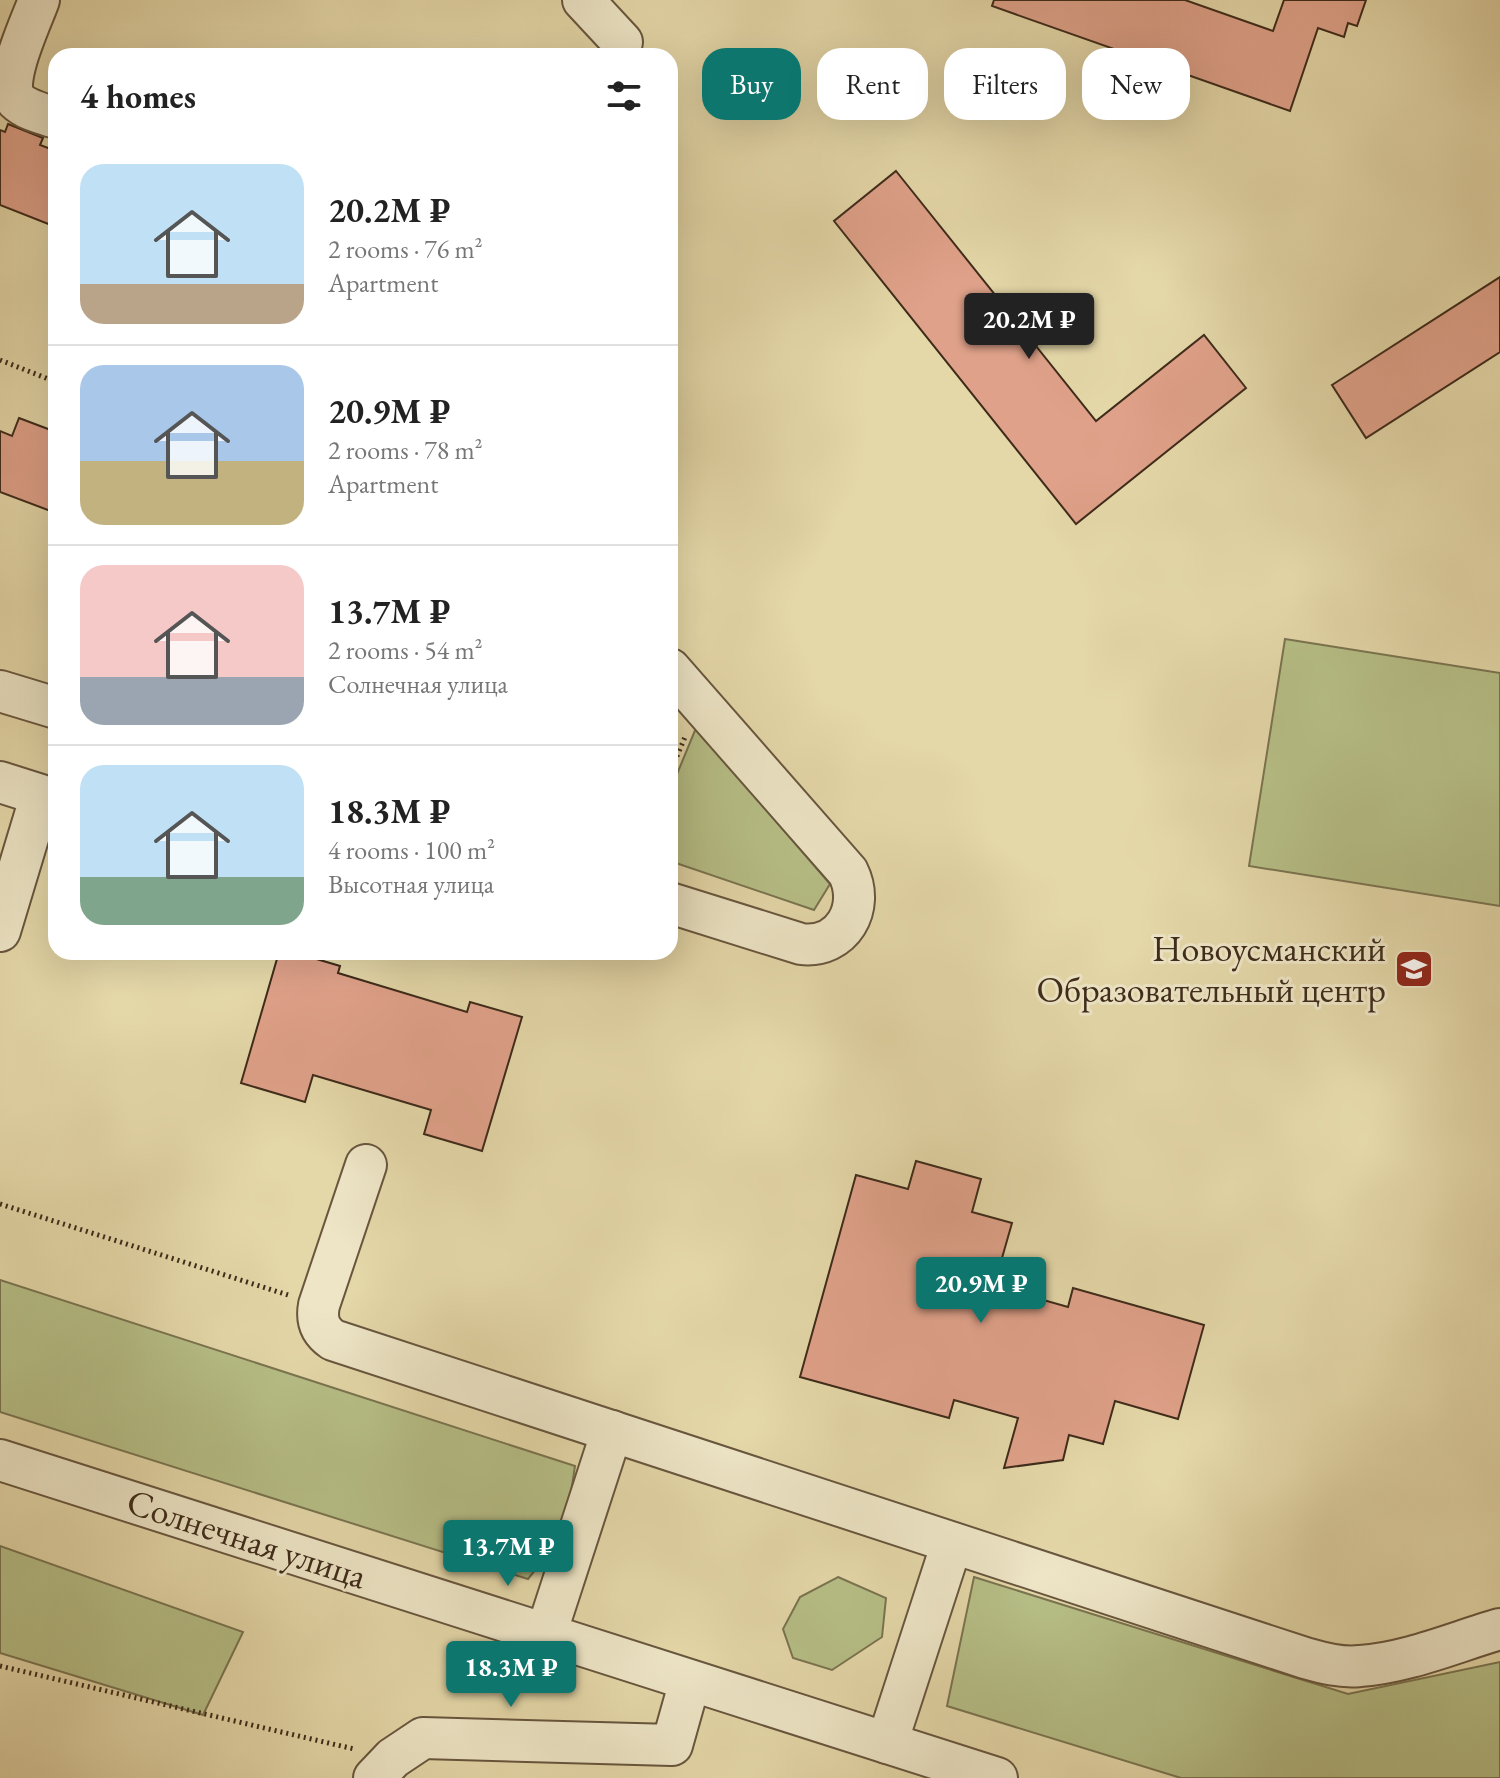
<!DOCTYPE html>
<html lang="en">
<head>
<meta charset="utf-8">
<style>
	body { margin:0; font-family:"EB Garamond",serif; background:#f6f6f6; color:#222; height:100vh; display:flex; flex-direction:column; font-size:30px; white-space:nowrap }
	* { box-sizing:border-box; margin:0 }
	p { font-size:26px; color:#767676 }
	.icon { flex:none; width:44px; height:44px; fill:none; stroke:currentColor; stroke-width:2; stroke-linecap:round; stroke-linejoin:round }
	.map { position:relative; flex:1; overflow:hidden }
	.side { position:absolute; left:48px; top:48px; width:630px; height:912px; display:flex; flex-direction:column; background:#fff; border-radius:24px; box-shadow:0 8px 32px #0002 }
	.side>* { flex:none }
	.banner { position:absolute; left:702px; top:48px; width:678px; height:72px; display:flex; gap:16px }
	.price { position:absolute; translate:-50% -68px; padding:0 18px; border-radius:8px; background:#0f766e; color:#fff; font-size:26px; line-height:52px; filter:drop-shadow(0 2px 4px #0008) }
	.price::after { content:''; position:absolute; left:50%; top:48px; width:24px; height:18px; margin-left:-12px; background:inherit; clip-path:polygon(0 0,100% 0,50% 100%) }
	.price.selected { background:#222; color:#fff }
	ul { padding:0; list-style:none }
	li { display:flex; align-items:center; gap:24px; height:200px; padding:0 32px }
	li+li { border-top:2px solid #e0e0e0 }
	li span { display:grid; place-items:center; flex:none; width:224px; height:160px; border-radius:24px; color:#555 }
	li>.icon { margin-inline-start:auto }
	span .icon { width:96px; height:96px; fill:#fffc; stroke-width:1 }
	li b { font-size:34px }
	h2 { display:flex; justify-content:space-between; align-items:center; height:96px; padding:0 32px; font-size:34px }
	.tag { padding:0 28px; border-radius:24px; background:#fff; box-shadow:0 8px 32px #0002; font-size:28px; line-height:72px }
	.tag.selected { background:#0f766e; color:#fff }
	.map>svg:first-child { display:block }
</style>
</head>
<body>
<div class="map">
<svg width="1500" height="1778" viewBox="0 0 1500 1778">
	<rect width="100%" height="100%" fill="#e4d7a8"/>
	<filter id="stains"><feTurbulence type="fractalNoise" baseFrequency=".0025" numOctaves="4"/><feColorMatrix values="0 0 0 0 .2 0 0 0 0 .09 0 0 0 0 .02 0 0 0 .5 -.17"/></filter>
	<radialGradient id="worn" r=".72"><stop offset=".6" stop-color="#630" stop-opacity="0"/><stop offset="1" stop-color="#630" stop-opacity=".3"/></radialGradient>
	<g fill="#b6be86" stroke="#7a7450" stroke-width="2">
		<path d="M1285 639 1500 673V906L1249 866Z"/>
		<path d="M696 728 830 884 814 910 670 861V791Z"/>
		<path d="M0 1280 575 1466 565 1533 528 1579 0 1412Z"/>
		<path d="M0 1546 243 1632 203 1715 0 1653Z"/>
		<path d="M838 1577 886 1598 882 1637 832 1670 793 1658 783 1629 800 1597Z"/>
		<path d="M974 1577 1348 1694 1500 1662V1778H1181L947 1706Z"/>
	</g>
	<g fill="#dfa189" stroke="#3e2b1a" stroke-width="2">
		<path d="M994 0H1185L1273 31 1284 0H1366L1357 26 1348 23 1344 37 1318 28 1290 111 992 6Z"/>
		<path d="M8 124 43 138 40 145 56 151V227L0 205V130L5 132Z"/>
		<path d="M896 171 1096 421 1204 335 1246 388 1076 524 834 221Z"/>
		<path d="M1500 277V352L1366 438 1332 385Z"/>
		<path d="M19 418 56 432V513L0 492V431L12 436Z"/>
		<path d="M279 952H293L340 966 338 973 467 1012 470 1002 522 1017 482 1151 424 1134 431 1110 313 1075 305 1102 241 1083Z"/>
		<path d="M916 1161 981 1179 972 1212 1012 1223 994 1286 1068 1307 1073 1288 1204 1325 1178 1419 1115 1401 1103 1444 1069 1435 1063 1460 1004 1468 1018 1418 954 1400 949 1418 800 1377 856 1175 908 1189Z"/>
	</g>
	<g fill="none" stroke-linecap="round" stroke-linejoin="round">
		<defs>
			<g id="minor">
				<path d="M39 0C32 20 1 84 16 100 26 110 43 114 56 118"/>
				<path d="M583 0 622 42"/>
				<path d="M670 669 848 872C866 908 842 949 801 944L670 903"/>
				<path d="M0 691 56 708"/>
				<path d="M0 782 41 795 0 931"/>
				<path d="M366 1165 319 1305C316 1321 320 1331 333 1340L1305 1658C1323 1663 1341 1668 1360 1666 1407 1663 1455 1642 1500 1629"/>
				<path d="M0 1460 997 1778"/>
				<path d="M546 1634 612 1431"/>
				<path d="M887 1743 952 1543"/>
				<path d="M374 1778 393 1758 423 1738 672 1745 690 1681"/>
			</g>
		</defs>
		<use href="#minor" stroke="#68563e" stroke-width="44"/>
		<g stroke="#3e2b1a" stroke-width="5" stroke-dasharray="2 4" stroke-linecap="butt">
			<path d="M0 360 56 382"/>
			<path d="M670 773 685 737"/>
			<path d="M0 1204 288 1295"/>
			<path d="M0 1666 354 1749"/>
		</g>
		<use href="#minor" stroke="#ede5c6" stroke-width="40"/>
	</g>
	<defs>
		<symbol id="school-square" viewBox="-11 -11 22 22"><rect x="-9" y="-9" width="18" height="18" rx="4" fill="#8f2418" stroke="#ede5c6"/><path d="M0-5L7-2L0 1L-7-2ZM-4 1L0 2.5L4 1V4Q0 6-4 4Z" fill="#fff"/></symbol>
	</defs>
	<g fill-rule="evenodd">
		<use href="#school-square" x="1392" y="947" width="44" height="44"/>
	</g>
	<g text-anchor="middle" stroke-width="6" stroke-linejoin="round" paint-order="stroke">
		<g font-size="36" fill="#3e2b1a" stroke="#ede5c6" text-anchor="end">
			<text x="1386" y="961">Новоусманский<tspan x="1386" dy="41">Образовательный центр</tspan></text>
		</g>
		<g font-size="36" fill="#3e2b1a" stroke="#ede5c6">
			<text transform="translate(247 1538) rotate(18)" y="13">Солнечная улица</text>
		</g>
	</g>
	<rect width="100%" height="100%" filter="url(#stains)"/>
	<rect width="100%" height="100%" fill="url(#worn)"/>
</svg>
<b class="price selected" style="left:1029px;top:361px">20.2M ₽</b>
<b class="price" style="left:981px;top:1325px">20.9M ₽</b>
<b class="price" style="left:508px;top:1588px">13.7M ₽</b>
<b class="price" style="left:511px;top:1709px">18.3M ₽</b>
<div class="banner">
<a class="tag selected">Buy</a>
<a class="tag">Rent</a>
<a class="tag">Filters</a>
<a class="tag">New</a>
</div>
<section class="side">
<h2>4 homes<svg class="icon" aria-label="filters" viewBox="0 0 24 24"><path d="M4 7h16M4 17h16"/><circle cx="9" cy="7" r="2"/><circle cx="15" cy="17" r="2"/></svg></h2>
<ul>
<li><span style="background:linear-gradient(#bfe0f5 75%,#b9a48a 0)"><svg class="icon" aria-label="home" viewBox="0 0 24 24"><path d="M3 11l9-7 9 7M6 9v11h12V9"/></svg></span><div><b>20.2M ₽</b><p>2 rooms · 76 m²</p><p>Apartment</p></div></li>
<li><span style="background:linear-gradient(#a9c7e8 60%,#c2b280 0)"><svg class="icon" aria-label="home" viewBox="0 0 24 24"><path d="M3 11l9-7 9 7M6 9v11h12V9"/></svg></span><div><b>20.9M ₽</b><p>2 rooms · 78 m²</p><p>Apartment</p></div></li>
<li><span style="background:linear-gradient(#f6c9c9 70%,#9aa5b1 0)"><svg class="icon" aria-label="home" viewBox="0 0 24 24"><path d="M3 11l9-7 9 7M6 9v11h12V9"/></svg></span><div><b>13.7M ₽</b><p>2 rooms · 54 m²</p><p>Солнечная улица</p></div></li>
<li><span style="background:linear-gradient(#bfe0f5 70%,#7fa58c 0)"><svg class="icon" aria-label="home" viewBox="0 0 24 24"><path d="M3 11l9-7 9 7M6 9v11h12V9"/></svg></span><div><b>18.3M ₽</b><p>4 rooms · 100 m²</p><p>Высотная улица</p></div></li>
</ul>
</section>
</div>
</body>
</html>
